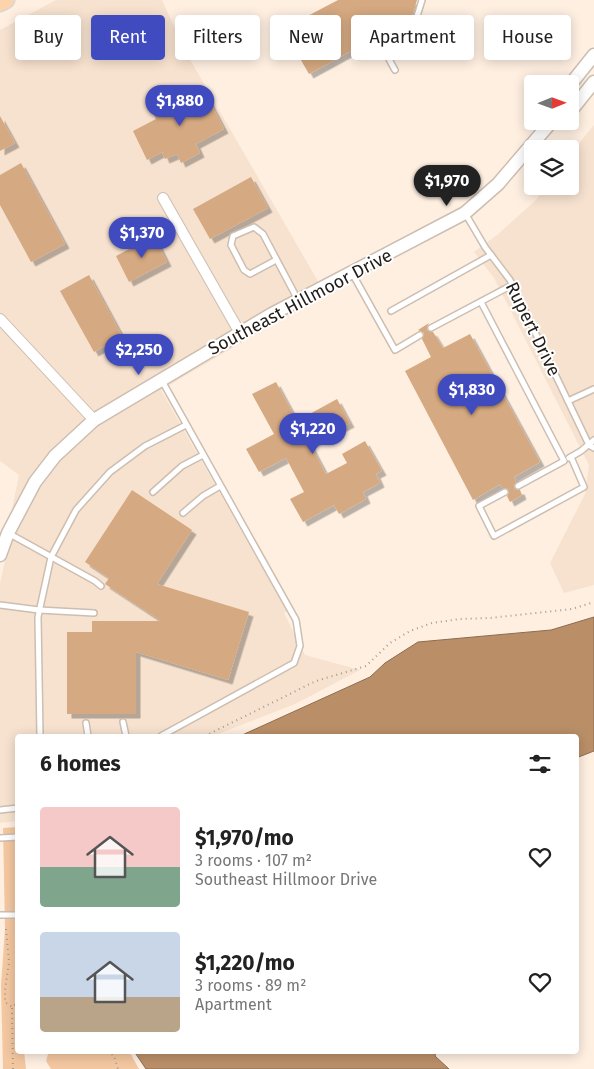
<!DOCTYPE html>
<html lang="en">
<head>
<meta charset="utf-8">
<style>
	body { margin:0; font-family:"Fira Sans",sans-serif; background:#f6f6f6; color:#222; height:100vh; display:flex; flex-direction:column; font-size:19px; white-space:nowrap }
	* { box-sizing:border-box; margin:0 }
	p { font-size:16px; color:#767676 }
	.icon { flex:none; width:28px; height:28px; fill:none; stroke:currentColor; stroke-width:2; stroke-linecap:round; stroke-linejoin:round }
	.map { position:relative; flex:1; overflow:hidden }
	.details { position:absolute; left:15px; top:734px; width:564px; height:320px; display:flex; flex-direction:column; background:#fff; border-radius:5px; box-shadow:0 2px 12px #0003 }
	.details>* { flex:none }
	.banner { position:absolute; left:15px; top:15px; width:565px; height:45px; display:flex; gap:10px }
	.needle { width:32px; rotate:89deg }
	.fabs { position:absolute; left:524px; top:75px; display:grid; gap:10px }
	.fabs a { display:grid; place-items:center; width:55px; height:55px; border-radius:5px; background:#fff; box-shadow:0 2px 12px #0003; font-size:25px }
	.price { position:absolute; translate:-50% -42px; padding:0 11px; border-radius:18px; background:#404bbf; color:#fff; font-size:16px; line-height:32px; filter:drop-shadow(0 1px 2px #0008) }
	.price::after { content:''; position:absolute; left:50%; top:30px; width:15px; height:11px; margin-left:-8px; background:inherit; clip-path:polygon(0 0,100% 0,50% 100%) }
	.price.selected { background:#222; color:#fff }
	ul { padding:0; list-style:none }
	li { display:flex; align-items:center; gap:15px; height:125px; padding:0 25px }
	li span { display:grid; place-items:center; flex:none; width:140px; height:100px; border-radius:5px; color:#555 }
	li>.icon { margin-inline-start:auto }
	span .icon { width:60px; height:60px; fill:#fffc; stroke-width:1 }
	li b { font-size:21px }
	h2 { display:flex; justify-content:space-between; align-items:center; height:60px; padding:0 25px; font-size:21px }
	.pill { padding:0 18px; border-radius:5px; background:#fff; box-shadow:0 2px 12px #0003; font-size:18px; line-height:45px }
	.pill.selected { background:#404bbf; color:#fff }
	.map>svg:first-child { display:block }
</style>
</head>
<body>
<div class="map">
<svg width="594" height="1069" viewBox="0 0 594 1069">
	<defs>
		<filter id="shadow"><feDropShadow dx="4.5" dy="4.5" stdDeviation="0" flood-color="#0004"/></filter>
	</defs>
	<rect width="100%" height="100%" fill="#feefe1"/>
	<g fill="#f7e2cf">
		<path d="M56 0H162L185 51 319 283 268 309 90 415 50 453 29 479 12 509 19 475 0 461V30Z"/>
		<path d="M594 125V585L564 593 550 563 585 494 589 465 494 278 474 252 497 235 536 200 547 186H570V154Z"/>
		<path d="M324 294 161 390 287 611 284 613 305 655 360 670 295 704 213 736H18L17 821 0 823V584L5 560 14 535 41 485 61 460 99 424 276 319Z"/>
	</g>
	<g fill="#f3c7a0">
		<path d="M17 827 18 1051H24L26 1069H3L1 985 5 929 3 828Z"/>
		<path d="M49 1051H129L139 1069H51L46 1061Z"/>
	</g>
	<g fill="#ba8f68" stroke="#8c6c50">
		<path d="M594 617V751L576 758V736H240L370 677 385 663 418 642 551 630Z"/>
		<path d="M134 1051H436L435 1056 449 1069H146Z"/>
	</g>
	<g fill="#d5a981" filter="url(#shadow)">
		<path d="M338 0H417L405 39 394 37 392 32H388L386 35 382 34 309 74 283 29Z"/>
		<path d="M201 85 224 129 196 144 200 153 181 163 177 154 165 159 162 152 147 160 133 131 156 119 152 111Z"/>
		<path d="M0 116 15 143 0 151Z"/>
		<path d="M21 163 65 244 31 262 0 205V175Z"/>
		<path d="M251 177 268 208 210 239 193 209Z"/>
		<path d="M154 236 167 262 129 282 116 256Z"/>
		<path d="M89 275 122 336 94 352 60 291Z"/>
		<path d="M429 323 427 327V330L433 332 443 348 470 334 540 462 514 477 516 482 514 488 516 490H520L522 495 510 502 507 496 509 493V490L506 488H502L500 484 473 500 405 371 431 357 422 339 424 333 418 330Z"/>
		<path d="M276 382 297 421 337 399 350 423 310 444 326 474 347 463 342 454 365 441 382 471 376 474 380 483 363 492 366 499 339 514 334 505 303 522 290 499 304 492 286 458 259 472 246 449 274 434 252 394Z"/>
		<path d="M132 490 192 530 157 584 249 612 228 680 136 652V714H67V632H92V621H161L105 584 109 578 85 562Z"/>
	</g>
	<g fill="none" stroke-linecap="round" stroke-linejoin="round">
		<defs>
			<g id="service">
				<path d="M422 0 414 26 433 39"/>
				<path d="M390 36C382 49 388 58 395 70"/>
				<path d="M465 213 485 247 510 280 589 445 594 448"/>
				<path d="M276 260 250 274 244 270 231 245 233 236 254 227 263 234 298 300"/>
				<path d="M352 273 395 350 420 335"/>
				<path d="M481 302 564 461 518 486"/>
				<path d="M391 311 491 255"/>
				<path d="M431 328 512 285"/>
				<path d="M568 401 594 389"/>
				<path d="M569 458 581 451 594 440"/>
				<path d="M153 492 182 466 203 455"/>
				<path d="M505 492 479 506 494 536 584 487 571 457"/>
				<path d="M183 513 203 496 220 486"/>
				<path d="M8 533 95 581 101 586"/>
				<path d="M0 605 39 610 94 613"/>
				<path d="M123 722 126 736"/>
				<path d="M86 723 88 736"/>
				<path d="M40 736 38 617 51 557 76 510 110 472 145 446 186 425"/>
				<path d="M161 736 294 663 300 646 296 620 161 379"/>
				<path d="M0 810 18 808"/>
				<path d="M0 838 18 837"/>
				<path d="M0 915H18"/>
			</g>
			<g id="minor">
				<path d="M163 198 240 333"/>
				<path d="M0 319 94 420"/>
			</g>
			<g id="tertiary">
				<path d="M570 85 594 55"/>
				<path d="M570 112 594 82"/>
				<path d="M0 555 8 533 35 482 55 456 94 420 272 314 465 213 498 184 552 121"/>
			</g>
			<path id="primary" d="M0 3 6 0"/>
		</defs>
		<use href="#service" stroke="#ccbeb1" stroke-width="8"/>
		<use href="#minor" stroke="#ccbeb1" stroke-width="12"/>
		<use href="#tertiary" stroke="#ccbeb1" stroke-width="15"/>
		<use href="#primary" stroke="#d7d6d5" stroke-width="19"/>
		<g stroke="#a59a90" stroke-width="2" stroke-dasharray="1 4" stroke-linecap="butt">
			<path d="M205 736 316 681 366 666 390 643 410 631 432 623 460 619 490 618 572 609 594 602"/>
			<path d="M6 929 9 962 5 990V1002L12 1007"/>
			<path d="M108 1051 114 1056 118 1069"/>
			<path d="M13 1069 12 1007 18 1003"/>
		</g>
		<use href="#service" stroke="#fff" stroke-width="5"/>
		<use href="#minor" stroke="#fff" stroke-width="10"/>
		<use href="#tertiary" stroke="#fff" stroke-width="12"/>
		<use href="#primary" stroke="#fcd3ad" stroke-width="16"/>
	</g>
	<g text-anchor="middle" stroke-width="4" stroke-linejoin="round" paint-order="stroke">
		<g font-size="18" fill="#221c18" stroke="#fff">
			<text transform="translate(300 302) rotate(-28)" y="6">Southeast Hillmoor Drive</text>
			<text transform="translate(533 329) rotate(64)" y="6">Rupert Drive</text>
		</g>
	</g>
</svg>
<div class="fabs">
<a><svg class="needle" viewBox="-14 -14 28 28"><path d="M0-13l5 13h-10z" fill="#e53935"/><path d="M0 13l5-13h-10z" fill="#767676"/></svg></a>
<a><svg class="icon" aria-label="layers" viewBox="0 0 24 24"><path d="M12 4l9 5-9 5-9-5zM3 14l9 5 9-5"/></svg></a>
</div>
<b class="price" style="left:180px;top:127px">$1,880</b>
<b class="price selected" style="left:447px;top:207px">$1,970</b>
<b class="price" style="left:142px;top:259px">$1,370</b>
<b class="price" style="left:139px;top:376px">$2,250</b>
<b class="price" style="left:472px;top:416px">$1,830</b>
<b class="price" style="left:313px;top:455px">$1,220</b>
<div class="banner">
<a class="pill">Buy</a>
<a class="pill selected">Rent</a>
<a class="pill">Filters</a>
<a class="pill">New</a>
<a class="pill">Apartment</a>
<a class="pill">House</a>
</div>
<section class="details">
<h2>6 homes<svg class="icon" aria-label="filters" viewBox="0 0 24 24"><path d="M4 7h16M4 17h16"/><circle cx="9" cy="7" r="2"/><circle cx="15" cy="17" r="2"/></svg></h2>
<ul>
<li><span style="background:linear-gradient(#f6c9c9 60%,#7fa58c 0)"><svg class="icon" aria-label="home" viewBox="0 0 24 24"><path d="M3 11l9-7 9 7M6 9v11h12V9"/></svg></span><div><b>$1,970/mo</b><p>3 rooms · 107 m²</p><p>Southeast Hillmoor Drive</p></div><svg class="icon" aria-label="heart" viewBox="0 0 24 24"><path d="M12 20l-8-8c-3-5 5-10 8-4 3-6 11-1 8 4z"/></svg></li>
<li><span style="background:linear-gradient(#c9d6e8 65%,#b9a48a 0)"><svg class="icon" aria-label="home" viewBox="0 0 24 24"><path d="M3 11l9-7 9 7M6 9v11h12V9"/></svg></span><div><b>$1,220/mo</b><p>3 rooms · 89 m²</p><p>Apartment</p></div><svg class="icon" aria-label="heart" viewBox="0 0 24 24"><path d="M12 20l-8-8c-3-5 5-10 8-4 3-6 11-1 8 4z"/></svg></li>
</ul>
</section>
</div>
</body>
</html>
